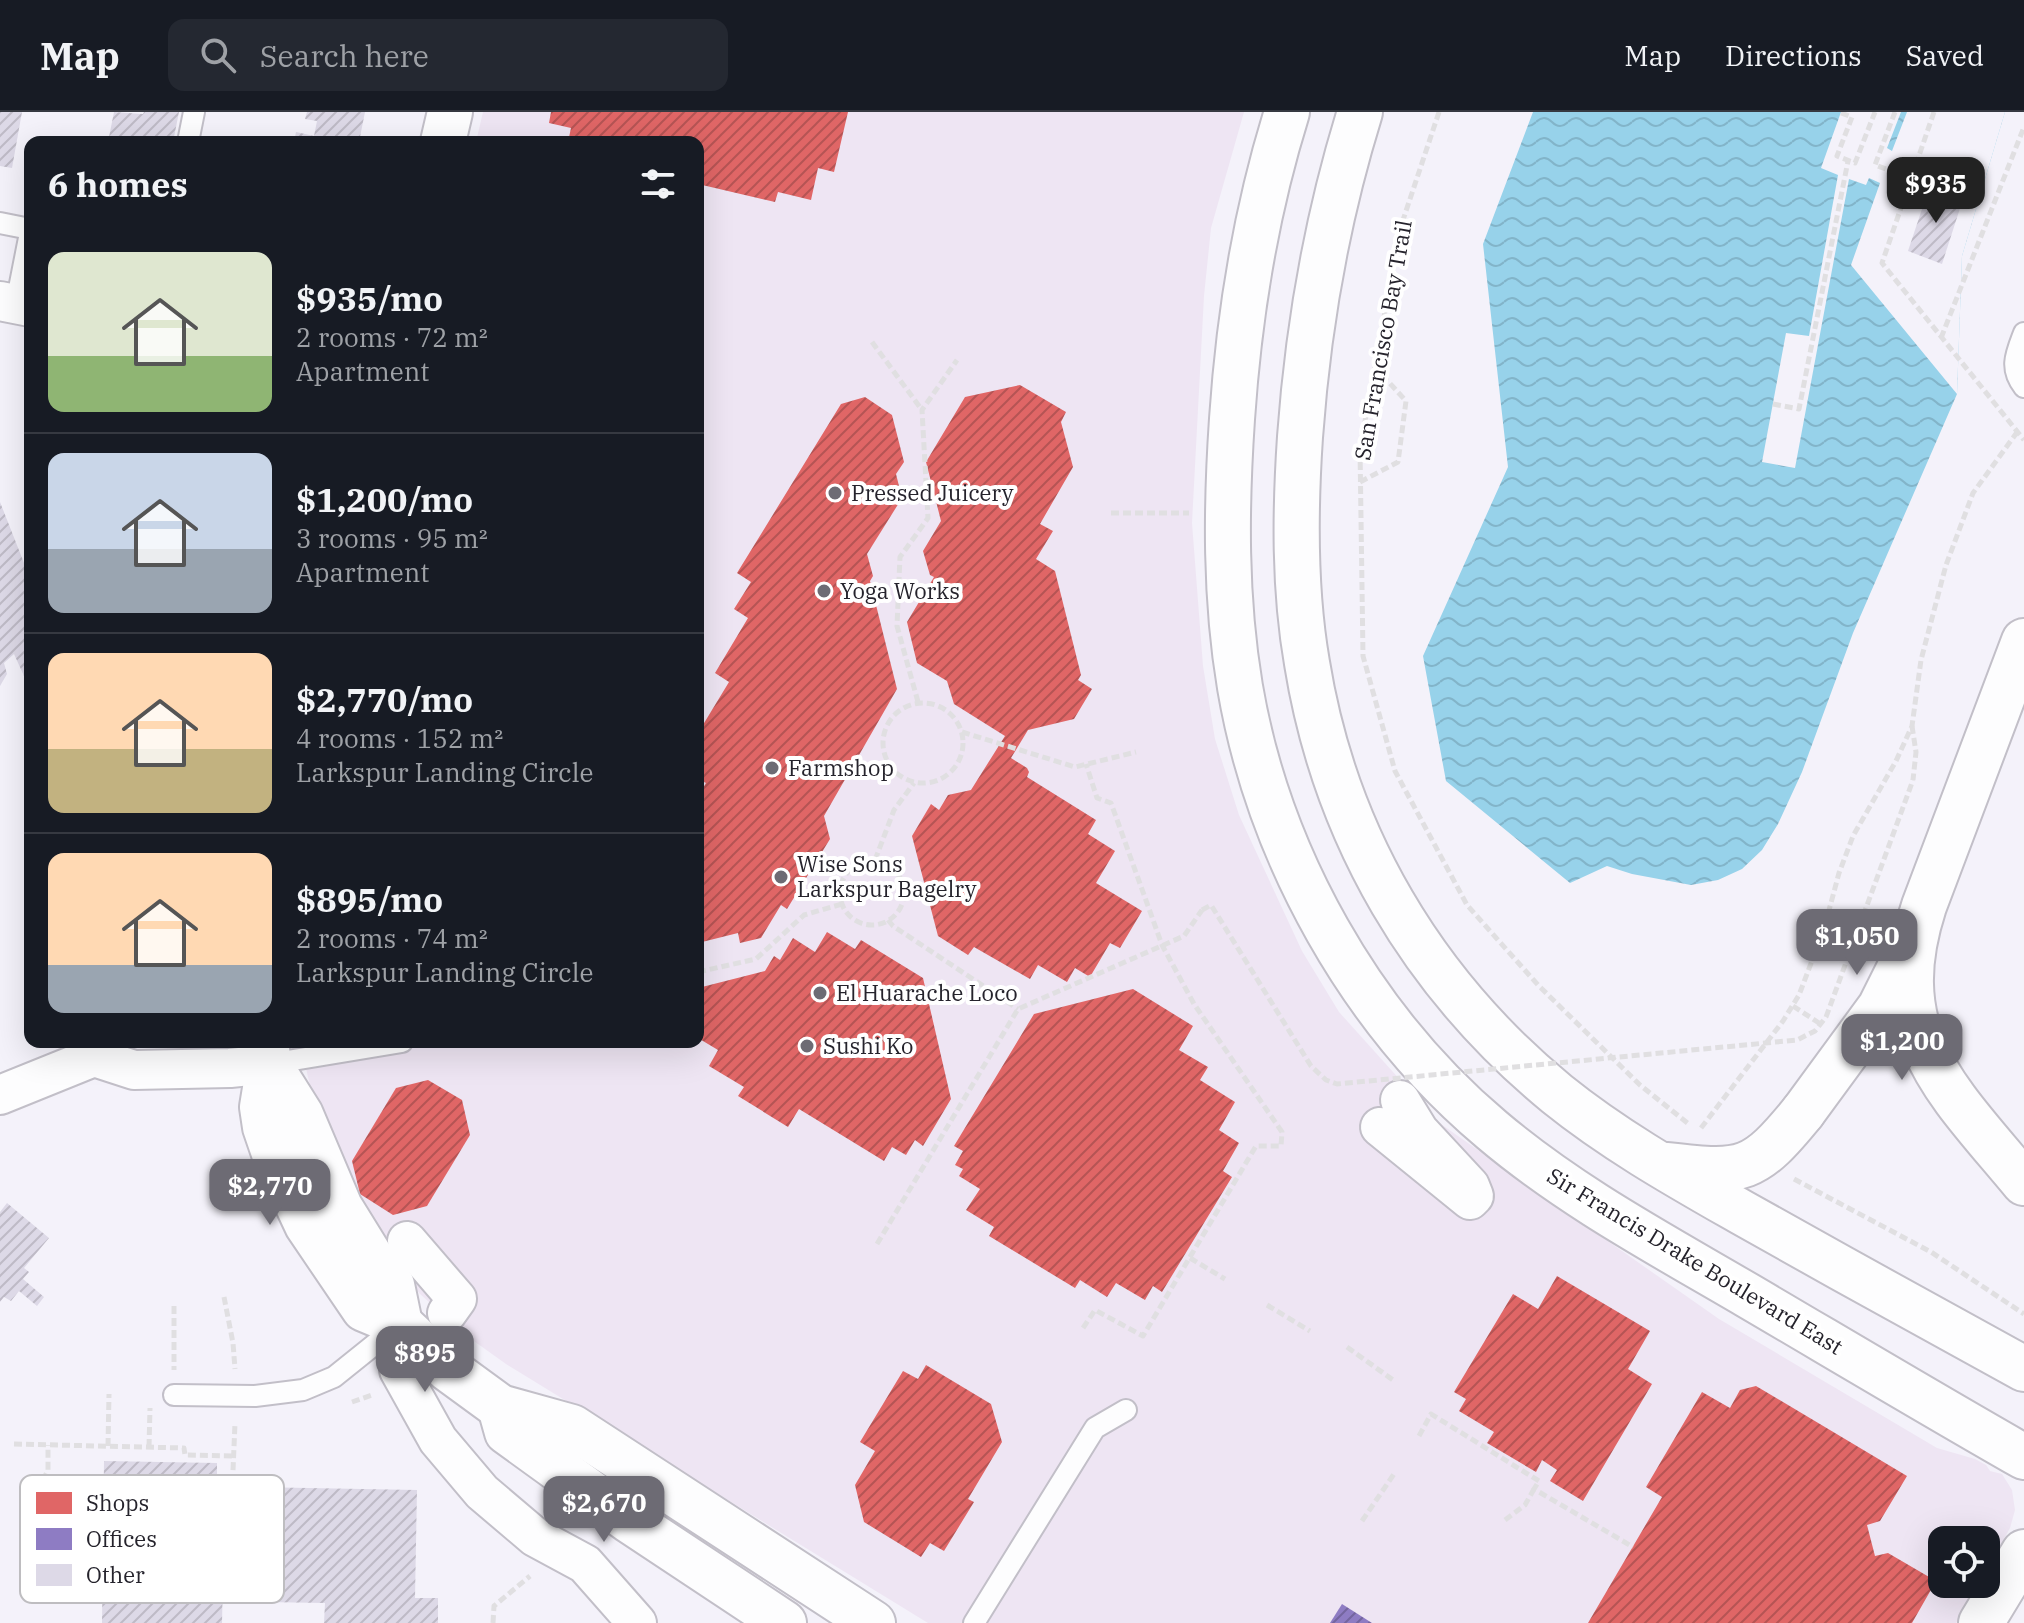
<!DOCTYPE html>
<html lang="en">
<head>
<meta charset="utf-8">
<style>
	body { margin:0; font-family:"IBM Plex Serif",serif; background:#242831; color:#f1f3f6; height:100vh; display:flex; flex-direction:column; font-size:30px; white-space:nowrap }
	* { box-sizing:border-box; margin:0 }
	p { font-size:26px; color:#9ea1a6 }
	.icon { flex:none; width:44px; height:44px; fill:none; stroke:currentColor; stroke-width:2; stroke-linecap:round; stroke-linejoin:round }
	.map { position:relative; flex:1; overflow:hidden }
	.side { position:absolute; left:24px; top:24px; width:680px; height:912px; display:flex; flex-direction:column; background:#171b24; border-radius:16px; box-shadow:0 8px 32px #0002 }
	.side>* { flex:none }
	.tools { position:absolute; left:1928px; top:1414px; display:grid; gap:16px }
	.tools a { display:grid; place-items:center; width:72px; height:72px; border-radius:16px; background:#171b24; box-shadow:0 8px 32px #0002; font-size:40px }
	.price { position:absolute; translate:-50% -68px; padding:0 18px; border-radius:16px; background:#6d6b74; color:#fff; font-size:26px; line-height:52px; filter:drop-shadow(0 2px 4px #0008) }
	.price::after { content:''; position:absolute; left:50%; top:48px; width:24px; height:18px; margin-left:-12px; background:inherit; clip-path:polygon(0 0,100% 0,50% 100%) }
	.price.selected { background:#222; color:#fff }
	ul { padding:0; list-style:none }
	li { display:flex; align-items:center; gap:24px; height:200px; padding:0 24px }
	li+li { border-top:2px solid #363941 }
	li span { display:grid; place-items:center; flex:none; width:224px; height:160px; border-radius:16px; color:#555 }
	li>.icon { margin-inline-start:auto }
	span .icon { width:96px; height:96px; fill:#fffc; stroke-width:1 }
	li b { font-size:34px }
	h2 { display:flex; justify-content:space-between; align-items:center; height:96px; padding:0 24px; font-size:34px }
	header { display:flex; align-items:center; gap:48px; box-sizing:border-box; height:112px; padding:0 40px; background:#171b24; border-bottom:2px solid #363941 }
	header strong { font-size:38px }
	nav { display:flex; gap:44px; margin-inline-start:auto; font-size:28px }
	.search { width:560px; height:72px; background:#242831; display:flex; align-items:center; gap:20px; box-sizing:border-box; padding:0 28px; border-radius:16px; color:#9ea1a6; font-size:30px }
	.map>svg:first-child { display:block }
</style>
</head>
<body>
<header>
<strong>Map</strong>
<div class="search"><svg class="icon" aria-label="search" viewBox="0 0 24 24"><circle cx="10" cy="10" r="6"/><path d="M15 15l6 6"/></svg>Search here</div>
<nav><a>Map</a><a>Directions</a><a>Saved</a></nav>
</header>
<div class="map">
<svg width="2024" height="1511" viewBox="0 0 2024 1511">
	<defs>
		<pattern id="water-waves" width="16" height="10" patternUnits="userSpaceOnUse" patternTransform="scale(2)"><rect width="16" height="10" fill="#97d2ea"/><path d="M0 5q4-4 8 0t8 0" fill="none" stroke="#82b4c9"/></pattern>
		<pattern id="shops-hatch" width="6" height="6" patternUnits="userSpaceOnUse" patternTransform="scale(2)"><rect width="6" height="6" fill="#e06666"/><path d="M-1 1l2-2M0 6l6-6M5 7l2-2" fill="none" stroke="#b55454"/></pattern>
		<pattern id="offices-hatch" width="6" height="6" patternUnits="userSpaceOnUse" patternTransform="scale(2)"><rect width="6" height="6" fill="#8e7cc3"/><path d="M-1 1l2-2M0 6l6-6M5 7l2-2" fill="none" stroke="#74659f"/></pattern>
		<pattern id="building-hatch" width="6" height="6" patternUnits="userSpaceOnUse" patternTransform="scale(2)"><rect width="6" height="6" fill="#ddd9e7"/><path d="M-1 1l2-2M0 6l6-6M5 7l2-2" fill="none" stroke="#bebac6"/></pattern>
	</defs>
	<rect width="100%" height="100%" fill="#f4f2fa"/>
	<path fill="#eee5f3" d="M483 0H1244L1211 116 1204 184 1192 411 1203 554 1215 627 1239 703 1302 839 1339 900 1438 1010 1719 1207 1937 1336 1975 1347 1986 1353 1990 1359 2002 1362 2012 1378 2015 1398 2010 1416 1986 1459V1428H1942V1472H1978L1956 1511H928L506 1252 471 1227 420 1182 387 1141 316 1000 300 930H698V30H476Z"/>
	<path fill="url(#water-waves)" d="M1533 0H2005L1962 144 1957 282 1853 521 1802 660 1778 712 1762 738 1742 757 1718 768 1691 773 1632 762 1607 754 1570 771 1446 669 1423 544 1508 355 1483 132Z"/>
	<path fill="#f4f2fa" d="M1841 0H1901L1887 36 1892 39 1907 0H2005L1962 144 1957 282 1851 153 1880 71 1869 66 1866 73 1849 67 1795 356 1762 350 1786 221 1809 224 1838 63 1821 56Z"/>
	<g fill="url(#shops-hatch)">
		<path d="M551 0H848L834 60 818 56 811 88 778 80 775 90 698 72V30H568L571 16 549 11Z"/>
		<path d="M1020 273 1066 300 1061 310 1073 355 1040 412 1053 419 1036 447 1055 459 1081 563 1078 568 1092 577 1074 607 1028 618 1011 646 1027 656 1029 660 1027 665 1096 708 1088 722 1115 739 1096 771 1142 799 1120 836 1110 831 1090 865 1075 856 1067 870 1038 853 1030 867 974 835 968 843 938 824 912 724 931 692 939 698 948 683 971 678 1005 624 954 592 947 569 917 551 907 510 934 465 930 463 923 439 941 409 926 350 965 285Z"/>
		<path d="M865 285 892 303 904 350 896 362 902 386 867 442 873 464 870 469 897 577 824 704 830 727 787 797 781 793 761 826 740 831 738 821 698 831V684L706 671 698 667V621L729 570 715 561 748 506 734 497 751 470 737 461 841 292Z"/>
		<path d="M827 820 855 837 861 828 923 866 951 987 923 1034 915 1028 906 1043 892 1035 884 1049 799 997 788 1015 738 984 744 975 709 954 718 938 698 926 702 918 698 916V908L703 900 698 897V876L765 859 774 844 780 848 793 826 815 840Z"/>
		<path d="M1133 877 1193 914 1179 938 1208 955 1200 968 1235 990 1219 1018 1239 1031 1223 1059 1232 1065 1162 1180 1153 1174 1145 1188 1116 1171 1107 1185 1080 1168 1075 1176 989 1124 994 1115 966 1098 980 1077 959 1064 963 1057 955 1053 963 1039 954 1034 1034 902Z"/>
		<path d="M428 968 462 988 470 1023 427 1094 393 1103 360 1082 352 1049 396 976Z"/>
		<path d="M1557 1164 1650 1219 1628 1257 1652 1272 1583 1389 1550 1369 1557 1358 1542 1348 1536 1360 1487 1331 1494 1320 1459 1299 1466 1287 1454 1280 1513 1182 1538 1197Z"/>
		<path d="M926 1253 991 1292 1002 1330 968 1387 974 1390 944 1439 930 1431 921 1445 864 1410 855 1373 875 1339 860 1330 903 1259 918 1267Z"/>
		<path d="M1756 1274 1907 1364 1880 1409 1867 1413 1875 1444 1888 1441 1936 1469 1912 1511H1588L1662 1385 1646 1375 1702 1280 1730 1296 1740 1278Z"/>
	</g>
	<path fill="url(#offices-hatch)" d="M1342 1492 1372 1511H1330Z"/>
	<g fill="url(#building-hatch)">
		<path d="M0 0H22L12 56 0 54Z"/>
		<path d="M114 0 143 2 144 0H179L173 30H108Z"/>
		<path d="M307 0H365L359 30H294L296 20 314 24 317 9 305 7Z"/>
		<path d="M1930 73 1963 87 1942 152 1908 139Z"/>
		<path d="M0 390 26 456H30V561L24 564 14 542 4 551 7 562 0 574Z"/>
		<path d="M7 1091 49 1126 24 1156 29 1160 23 1167 44 1185 37 1194 19 1179 11 1189 4 1185 0 1190V1100Z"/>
		<path d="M104 1349 217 1351V1387L251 1388V1375L417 1378 415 1486H438V1511H324L325 1491 264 1490 265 1467 223 1466 222 1511H102Z"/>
	</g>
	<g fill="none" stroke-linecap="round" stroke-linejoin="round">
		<defs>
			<g id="lane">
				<path d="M188 30 194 0"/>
				<path d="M0 111 30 117"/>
				<path d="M16 192 30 121"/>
				<path d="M2024 221C2016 242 2009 256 2024 275"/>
				<path d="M269 952 402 930"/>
				<path d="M174 1283 255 1284 303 1278 334 1265 400 1212"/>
				<path d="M974 1511 1095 1316 1126 1298"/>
			</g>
			<g id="street">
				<path d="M0 189 30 195"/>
				<path d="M0 983 94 945 134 958 230 956 269 952"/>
				<path d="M1380 1015 1470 1088 1474 1084 1470 1074 1419 1019 1400 988"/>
				<path d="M407 1129 457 1187 447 1201"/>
				<path d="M399 1258 438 1328 482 1380 535 1425 585 1452 637 1511"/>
			</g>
			<g id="secondary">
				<path d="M443 30 450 0"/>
				<path d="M2024 529 1924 794C1882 923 1948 979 2024 1071"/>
				<path d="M266 930 269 952 262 995 265 1015 276 1047 307 1113 364 1197 400 1212 448 1257 500 1295 572 1315 873 1511"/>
				<path d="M269 952 301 1003 340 1095 374 1150 392 1173 400 1212"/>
				<path d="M1803 1000 1880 895 1908 839"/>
				<path d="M500 1295 507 1320 630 1409 784 1511"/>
				<path d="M1981 1511 2024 1440"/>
			</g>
			<g id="primary">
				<path d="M1287 0C1256 99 1239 203 1232 307 1226 396 1225 486 1240 575 1269 744 1361 908 1492 1018 1570 1084 1660 1132 1747 1183 1839 1237 1931 1292 2024 1345"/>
				<path d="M1360 0C1327 106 1308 214 1300 325 1295 400 1294 477 1307 551 1335 724 1423 872 1557 982 1614 1028 1678 1064 1741 1100 1835 1153 1929 1205 2024 1257"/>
				<path d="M1668 1053C1744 1062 1754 1060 1803 1000"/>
			</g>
		</defs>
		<use href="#lane" stroke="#c2bfc8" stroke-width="24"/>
		<use href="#street" stroke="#c2bfc8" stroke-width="42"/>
		<use href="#secondary" stroke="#c2bfc8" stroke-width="48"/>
		<use href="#primary" stroke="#c2bfc8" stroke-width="48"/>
		<g stroke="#e0dfe1" stroke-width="5" stroke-dasharray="8 4" stroke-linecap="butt">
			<path d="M1439 0 1400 117 1360 337 1363 544 1395 659 1467 793 1538 873 1640 973 1690 1013"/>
			<path d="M1895 0 1875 53 1910 66"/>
			<path d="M1934 0 1882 151 2024 328"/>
			<path d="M1841 1 1852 5 1837 44 1855 51 1875 0"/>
			<path d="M1941 226 2024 15"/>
			<path d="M872 230 922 298"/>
			<path d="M1773 292 1799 297 1848 49"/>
			<path d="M1360 370 1398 350 1406 289 1375 255"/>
			<path d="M1111 401H1189"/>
			<path d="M918 590 897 514 900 445 928 406 922 298 957 248"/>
			<circle cx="923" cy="631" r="40"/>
			<path d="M1912 614 1916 640 1913 668"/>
			<path d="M962 620 1075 655 1136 640"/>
			<path d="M875 748 894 698 914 671"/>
			<circle cx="872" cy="781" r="32"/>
			<path d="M888 808 893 814 1018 897"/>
			<path d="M698 860 756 847 804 803 842 792"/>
			<path d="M1793 894 1819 911"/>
			<path d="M1701 1016 1783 909 1799 883 1824 817 1839 761 1853 724 1896 649 1912 614 1921 548 1946 453 1973 381 2018 319"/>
			<path d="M1794 1067 1931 1140 2024 1202"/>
			<path d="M877 1132 1018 897 1184 824 1202 798"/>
			<path d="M1190 1146 1225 1167"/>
			<path d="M224 1185 233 1231 235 1257"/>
			<path d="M1267 1193 1310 1219"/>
			<path d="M174 1194V1258"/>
			<path d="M1083 1216 1095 1198 1143 1224 1256 1034H1281L1282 1020 1194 892 1162 833 1111 691 1097 686 1086 652"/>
			<path d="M1347 1235 1393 1268"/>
			<path d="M352 1290 372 1283"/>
			<path d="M1419 1324 1431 1302 1539 1369 1534 1377 1633 1435"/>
			<path d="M14 1332 184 1336 185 1343 234 1344"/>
			<path d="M108 1334 109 1282"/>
			<path d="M149 1335 150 1296"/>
			<path d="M232 1382 235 1311"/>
			<path d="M32 1390 48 1358V1333"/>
			<path d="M1505 1408 1525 1393 1534 1377"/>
			<path d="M1362 1409 1394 1362"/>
			<path d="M493 1511 494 1494 530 1464"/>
		</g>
		<use href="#lane" stroke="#fdfdfe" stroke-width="20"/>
		<use href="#street" stroke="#fdfdfe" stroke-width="38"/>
		<use href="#secondary" stroke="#fdfdfe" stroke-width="44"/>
		<use href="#primary" stroke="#fdfdfe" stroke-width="44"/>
		<path stroke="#e0dfe1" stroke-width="5" stroke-dasharray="8 4" stroke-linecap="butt" d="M1202 798 1211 793 1311 954 1326 968 1337 972 1797 928 1815 919 1826 905 1913 668"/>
	</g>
	<g fill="#6d6b74" stroke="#fff" stroke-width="3">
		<circle cx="835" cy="381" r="8"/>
		<circle cx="824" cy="479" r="8"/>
		<circle cx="772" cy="656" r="8"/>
		<circle cx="781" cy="765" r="8"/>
		<circle cx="820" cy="881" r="8"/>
		<circle cx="807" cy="934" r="8"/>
	</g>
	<g text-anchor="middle" stroke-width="8" stroke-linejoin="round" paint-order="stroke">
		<g font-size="22" fill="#25232c" stroke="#fff">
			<text transform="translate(1383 228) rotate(-80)" y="8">San Francisco Bay Trail</text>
			<text transform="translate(1695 1149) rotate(31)" y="8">Sir Francis Drake Boulevard East</text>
		</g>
		<g font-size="22" fill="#25232c" stroke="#fff" text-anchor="start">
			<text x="851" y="389">Pressed Juicery</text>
			<text x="840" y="487">Yoga Works</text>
			<text x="788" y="664">Farmshop</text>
			<text x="797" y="760">Wise Sons<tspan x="797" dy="25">Larkspur Bagelry</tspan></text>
			<text x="836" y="889">El Huarache Loco</text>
			<text x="823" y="942">Sushi Ko</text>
		</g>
	</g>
	<rect x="20" y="1363" width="264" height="128" rx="12" fill="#fff" stroke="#bebdc0" stroke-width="2"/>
	<rect x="36" y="1380" width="36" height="22" fill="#e06666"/>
	<rect x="36" y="1416" width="36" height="22" fill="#8e7cc3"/>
	<rect x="36" y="1452" width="36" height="22" fill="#ddd9e7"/>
	<g font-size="22" fill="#25232c">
		<text x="86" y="1399">Shops</text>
		<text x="86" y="1435">Offices</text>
		<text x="86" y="1471">Other</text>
	</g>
</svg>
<div class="tools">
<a><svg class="icon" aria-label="locate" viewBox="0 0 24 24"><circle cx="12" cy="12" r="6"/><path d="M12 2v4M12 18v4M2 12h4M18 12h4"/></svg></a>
</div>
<b class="price selected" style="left:1936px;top:113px">$935</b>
<b class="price" style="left:1857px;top:865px">$1,050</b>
<b class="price" style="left:1902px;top:970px">$1,200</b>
<b class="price" style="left:270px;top:1115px">$2,770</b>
<b class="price" style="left:425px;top:1282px">$895</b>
<b class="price" style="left:604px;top:1432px">$2,670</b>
<section class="side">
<h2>6 homes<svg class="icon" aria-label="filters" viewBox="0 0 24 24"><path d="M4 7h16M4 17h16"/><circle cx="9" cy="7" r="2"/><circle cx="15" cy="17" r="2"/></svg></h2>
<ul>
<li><span style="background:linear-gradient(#dfe7d0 65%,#8fb573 0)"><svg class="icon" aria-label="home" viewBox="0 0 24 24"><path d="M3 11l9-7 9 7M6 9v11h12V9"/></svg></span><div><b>$935/mo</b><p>2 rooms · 72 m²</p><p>Apartment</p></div></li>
<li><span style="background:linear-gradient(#c9d6e8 60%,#9aa5b1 0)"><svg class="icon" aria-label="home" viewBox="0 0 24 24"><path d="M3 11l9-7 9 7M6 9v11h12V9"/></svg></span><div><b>$1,200/mo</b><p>3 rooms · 95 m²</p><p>Apartment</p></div></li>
<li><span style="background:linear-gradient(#ffd9b3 60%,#c2b280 0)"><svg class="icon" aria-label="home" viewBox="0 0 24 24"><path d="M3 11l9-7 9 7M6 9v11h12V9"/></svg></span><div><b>$2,770/mo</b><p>4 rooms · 152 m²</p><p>Larkspur Landing Circle</p></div></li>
<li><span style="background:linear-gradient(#ffd9b3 70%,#9aa5b1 0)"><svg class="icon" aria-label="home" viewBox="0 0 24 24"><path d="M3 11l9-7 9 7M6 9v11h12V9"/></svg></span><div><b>$895/mo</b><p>2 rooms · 74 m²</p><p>Larkspur Landing Circle</p></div></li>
</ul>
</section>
</div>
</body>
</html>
